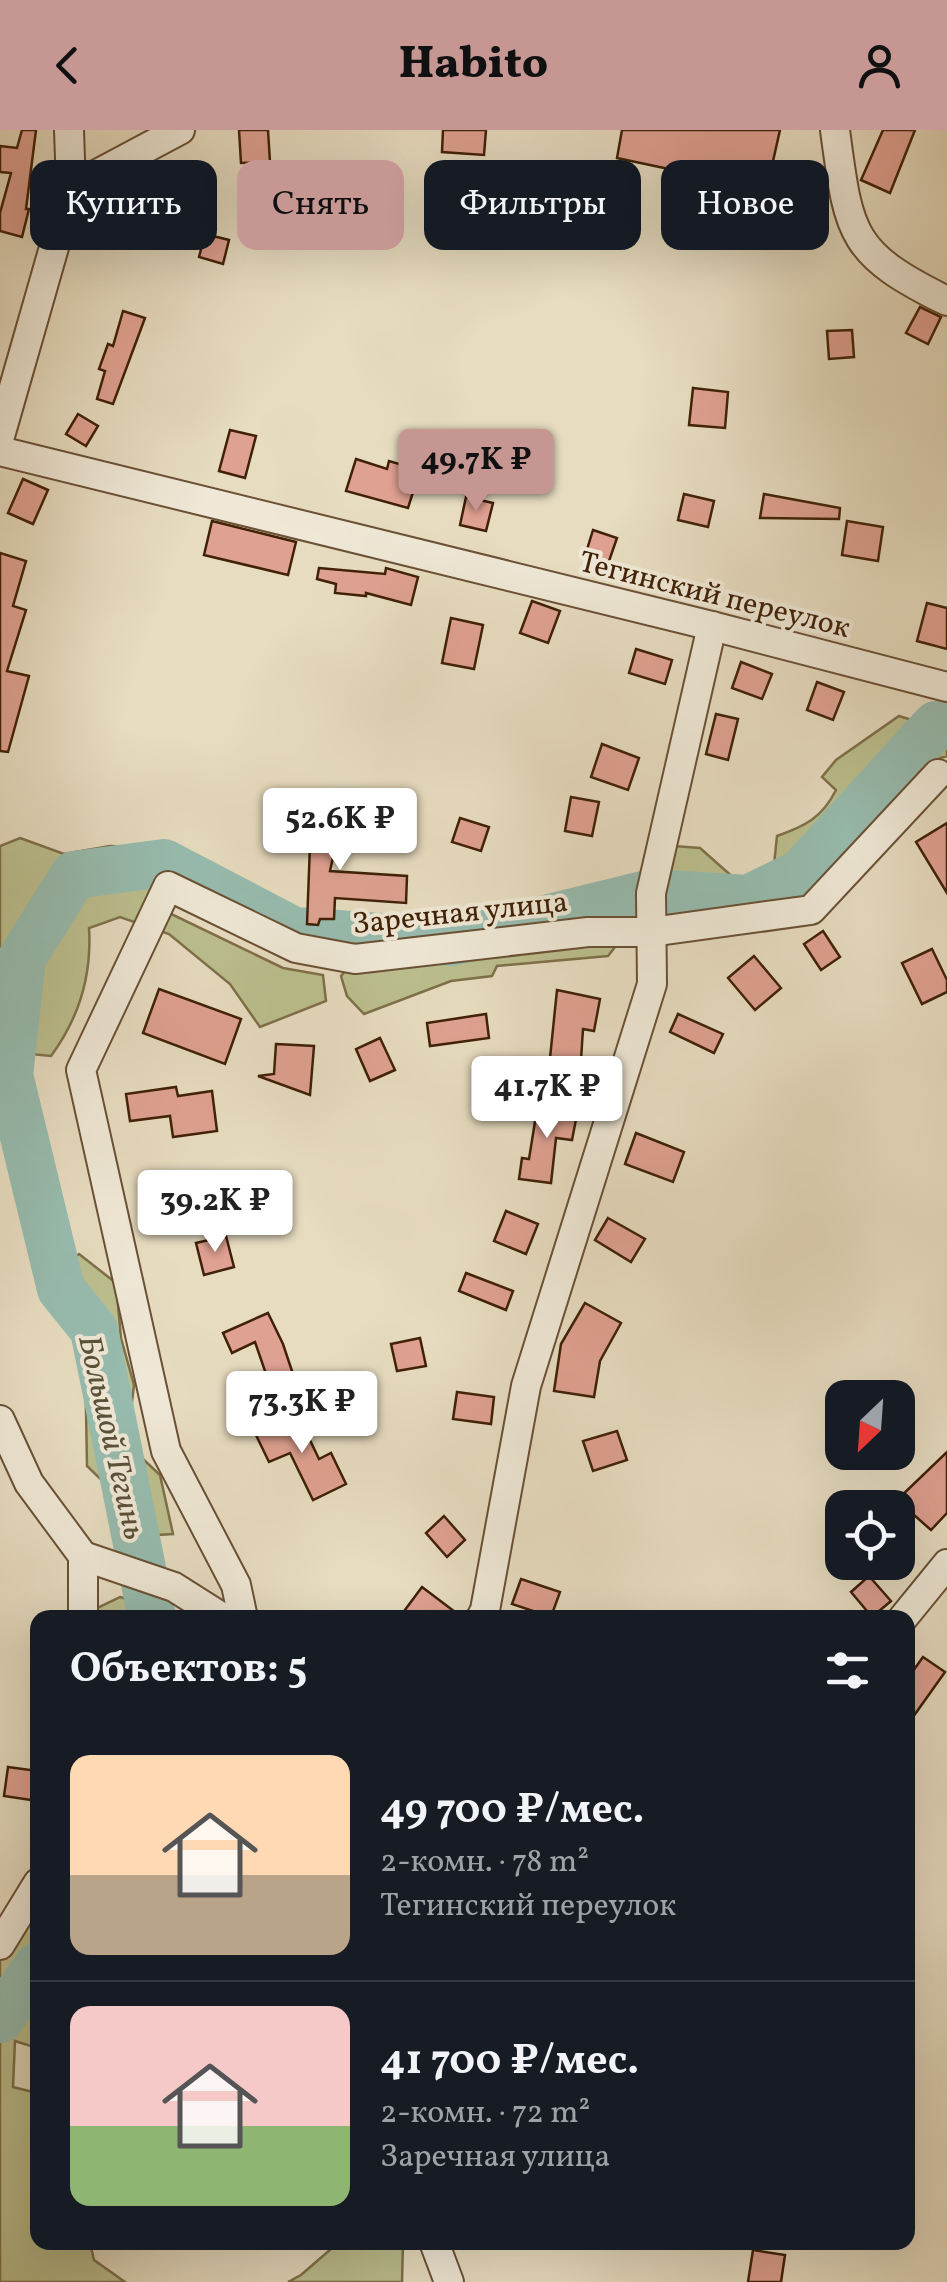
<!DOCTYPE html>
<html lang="ru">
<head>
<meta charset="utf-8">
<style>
	body { margin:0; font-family:Vollkorn,serif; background:#242831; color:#f1f3f6; height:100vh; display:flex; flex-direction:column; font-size:38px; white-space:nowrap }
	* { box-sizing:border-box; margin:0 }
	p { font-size:32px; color:#9ea1a6 }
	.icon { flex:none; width:55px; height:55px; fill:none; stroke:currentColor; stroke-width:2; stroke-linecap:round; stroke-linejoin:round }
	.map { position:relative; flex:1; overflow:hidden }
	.side { position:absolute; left:30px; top:1480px; width:885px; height:640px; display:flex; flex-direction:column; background:#171b24; border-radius:20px; box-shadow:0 10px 40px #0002 }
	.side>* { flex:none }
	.top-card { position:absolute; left:30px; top:30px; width:888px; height:90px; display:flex; gap:20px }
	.needle { width:65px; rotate:205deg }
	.fabs { position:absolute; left:825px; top:1250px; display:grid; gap:20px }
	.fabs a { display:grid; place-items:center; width:90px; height:90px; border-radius:20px; background:#171b24; box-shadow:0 10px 40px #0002; font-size:50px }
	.price { position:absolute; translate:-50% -85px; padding:0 22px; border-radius:10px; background:#fff; color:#222; font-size:32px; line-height:65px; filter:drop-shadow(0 2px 5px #0008) }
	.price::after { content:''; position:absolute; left:50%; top:60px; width:30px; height:22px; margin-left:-15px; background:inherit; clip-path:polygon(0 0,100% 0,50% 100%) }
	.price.current { background:#c59692; color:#111 }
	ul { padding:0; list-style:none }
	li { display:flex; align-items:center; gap:30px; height:250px; padding:0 40px }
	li+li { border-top:2px solid #363941 }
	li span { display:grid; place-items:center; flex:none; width:280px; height:200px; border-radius:20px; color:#555 }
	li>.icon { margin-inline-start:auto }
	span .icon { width:120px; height:120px; fill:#fffc; stroke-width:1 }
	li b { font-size:42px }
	h2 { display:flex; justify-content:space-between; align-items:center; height:120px; padding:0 40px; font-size:42px }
	.pill { padding:0 35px; border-radius:20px; background:#171b24; box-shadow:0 10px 40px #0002; font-size:35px; line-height:90px }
	.pill.current { background:#c59692; color:#111 }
	header { display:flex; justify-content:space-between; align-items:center; height:130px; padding:0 40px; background:#c59692; color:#111; font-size:45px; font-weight:800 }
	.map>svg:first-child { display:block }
</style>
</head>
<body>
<header><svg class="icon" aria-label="back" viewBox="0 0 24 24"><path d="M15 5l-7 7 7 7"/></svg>Habito<svg class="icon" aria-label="person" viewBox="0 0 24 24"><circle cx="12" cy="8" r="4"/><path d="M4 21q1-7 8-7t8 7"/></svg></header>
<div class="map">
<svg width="947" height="2152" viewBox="0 0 947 2152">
	<rect width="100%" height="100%" fill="#e7dcc0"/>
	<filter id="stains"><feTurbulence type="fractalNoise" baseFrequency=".002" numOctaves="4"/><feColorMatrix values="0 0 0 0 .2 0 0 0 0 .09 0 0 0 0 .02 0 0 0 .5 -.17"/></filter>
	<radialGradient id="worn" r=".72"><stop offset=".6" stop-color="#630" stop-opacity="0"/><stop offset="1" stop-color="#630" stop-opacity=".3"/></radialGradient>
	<g fill="#bcbf8e" stroke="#7e704a" stroke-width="2.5">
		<path d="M899 586 947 601V626C882 642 858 726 807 764 801 769 795 774 787 776 767 782 746 776 726 777 704 777 688 786 665 781L674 716 700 718 735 749 757 754 774 735 777 706C805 696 822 688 836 660L822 647 836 630Z"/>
		<path d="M20 708 64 724 110 716 137 717 156 740 172 772 169 783 283 838 323 845 326 871 260 897 230 854 169 804 120 787 89 798C92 846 79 888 51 926L0 921V716Z"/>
		<path d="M628 762 638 787 608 826 497 836 492 846 451 851 364 884 347 866 341 846 355 829 526 803 560 773Z"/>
		<path d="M79 1124 116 1153 121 1208 134 1255 127 1314 160 1345 173 1404 121 1407 115 1363 87 1336 85 1225 68 1182 65 1134Z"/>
		<path d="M120 1467 174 1484 177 1487 95 1488V1479Z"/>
		<path d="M37 1753V1918L15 1911 13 1957 37 1963 38 2112 90 2113 94 2130 125 2152H0V1815Z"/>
		<path d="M339 2112 403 2113 402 2152H288L301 2145Z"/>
	</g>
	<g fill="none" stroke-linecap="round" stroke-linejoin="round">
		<g stroke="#97bcaf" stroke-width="48">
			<path d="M152 1488 94 1200 61 1159 9 945 22 828 74 745 164 733 294 801 452 812 651 763 748 769 801 743 936 595 947 596"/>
			<path d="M0 1889 38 1836"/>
		</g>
	</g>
	<g fill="#dfa191" stroke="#402107" stroke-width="2.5">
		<path d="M22 0H36L26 79H29L22 107 0 101V83L11 43 0 42V16L17 18Z"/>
		<path d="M239 0H268L270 32 241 33Z"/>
		<path d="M443 0H486L484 25 442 22Z"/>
		<path d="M622 0H780L771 40 735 32 730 52 617 28Z"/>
		<path d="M883 0H915L890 63 861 50Z"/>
		<path d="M163 61 198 77 189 95 154 78Z"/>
		<path d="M782 69 821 71 820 99 781 98Z"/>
		<path d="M205 104 229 110 223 134 199 127Z"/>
		<path d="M920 177 941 187 928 214 906 203Z"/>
		<path d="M123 181 145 188 113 274 97 269 105 241 99 239 108 214 113 216Z"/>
		<path d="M852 200 854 227 829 229 827 201Z"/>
		<path d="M693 258 728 262 725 298 689 295Z"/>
		<path d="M78 284 98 296 86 316 66 304Z"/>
		<path d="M230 300 256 306 245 348 219 341Z"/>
		<path d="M356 329 387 339 389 331 420 340 408 378 346 361Z"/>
		<path d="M23 349 48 360 33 394 8 383Z"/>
		<path d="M684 364 714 371 708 397 678 390Z"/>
		<path d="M764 364 840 378 839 389 760 388Z"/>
		<path d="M466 367 493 373 486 401 460 395Z"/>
		<path d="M212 391 296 412 288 445 204 425Z"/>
		<path d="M847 391 883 397 878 431 842 425Z"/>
		<path d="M593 400 617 408 608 434 585 426Z"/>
		<path d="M0 423 26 431 13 476 26 480 7 541 29 546 8 622 0 621Z"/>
		<path d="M319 438 385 444 386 438 418 447 411 475 366 463V466L335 463 336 454 317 449Z"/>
		<path d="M532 471 560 481 548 513 520 503Z"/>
		<path d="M927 473 947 478V519L917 511Z"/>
		<path d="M451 488 483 495 474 539 442 533Z"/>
		<path d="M636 519 672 530 665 554 629 543Z"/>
		<path d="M741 532 772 544 762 569 732 558Z"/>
		<path d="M817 552 844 562 833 590 807 580Z"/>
		<path d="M716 584 738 589 728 630 706 624Z"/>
		<path d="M602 614 639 628 628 660 591 647Z"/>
		<path d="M571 667 599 672 592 706 565 701Z"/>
		<path d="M309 679 342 687 330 741 407 746 406 773 335 768 334 789H320L318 795 307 794 310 715 301 713Z"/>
		<path d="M460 688 489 697 481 721 452 712Z"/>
		<path d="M947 693V763L916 712Z"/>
		<path d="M823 801 840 827 821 840 804 814Z"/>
		<path d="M932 819 947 850V862L922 874 902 833Z"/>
		<path d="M754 826 781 858 755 880 728 848Z"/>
		<path d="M159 859 241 889 225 934 143 903Z"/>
		<path d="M557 860 600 869 594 901 583 899 581 930 550 928Z"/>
		<path d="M486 884 489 908 430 916 427 893Z"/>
		<path d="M678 884 723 904 714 923 670 902Z"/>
		<path d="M380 908 395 940 370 951 356 919Z"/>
		<path d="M276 914 314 916 310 965 258 946 274 944Z"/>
		<path d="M176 957 178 966 212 961 217 1001 173 1007 170 986 130 991 126 964Z"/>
		<path d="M538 973 578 979 572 1010 556 1008 551 1053 519 1049 522 1028 529 1029Z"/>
		<path d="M636 1003 684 1022 673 1052 625 1034Z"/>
		<path d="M506 1081 538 1094 526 1124 494 1111Z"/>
		<path d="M608 1088 645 1109 631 1132 595 1110Z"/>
		<path d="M226 1106 234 1137 204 1145 196 1113Z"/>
		<path d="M466 1143 513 1161 506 1180 459 1161Z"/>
		<path d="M585 1173 621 1193 600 1231 594 1267 554 1261 561 1214Z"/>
		<path d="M268 1183 283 1214 299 1262 275 1270 255 1212 232 1223 223 1203Z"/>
		<path d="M420 1208 426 1236 397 1241 391 1214Z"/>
		<path d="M457 1262 494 1267 491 1294 453 1289Z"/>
		<path d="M298 1285 319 1329 331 1323 346 1354 313 1370 290 1323 269 1332 256 1305Z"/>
		<path d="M617 1301 627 1330 593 1341 583 1311Z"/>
		<path d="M947 1322V1383L931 1400 897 1370Z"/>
		<path d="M444 1386 465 1410 447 1427 426 1403Z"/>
		<path d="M869 1446 891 1471 872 1487 851 1462Z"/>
		<path d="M521 1449 560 1462 551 1487 512 1474Z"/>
		<path d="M422 1457 463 1488H399Z"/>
		<path d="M923 1527 945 1542 908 1594V1548Z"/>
		<path d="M8 1637 38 1641V1671L4 1666Z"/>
		<path d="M753 2120 785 2125 781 2152H748Z"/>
	</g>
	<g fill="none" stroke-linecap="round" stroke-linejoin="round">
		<defs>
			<g id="street">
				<path d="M835 0C849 104 849 123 947 171"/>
				<path d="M71 58 180 0"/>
				<path d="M0 306 71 58 69 0"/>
				<path d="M0 321 712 496 947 557"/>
				<path d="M0 1290 29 1353 83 1426V1488"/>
				<path d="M83 1426 174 1457 223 1488"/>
				<path d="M243 1488 236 1455 166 1321 81 940 168 756 296 818 355 829 588 802H651L811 780 938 644"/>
				<path d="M481 1488 485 1480 526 1256 652 854 651 763 712 496"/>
				<path d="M903 1488 947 1434"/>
				<path d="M0 1815 38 1753"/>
				<path d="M434 2112 449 2152"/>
			</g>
		</defs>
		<use href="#street" stroke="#6a5035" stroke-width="32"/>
		<use href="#street" stroke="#efe8d6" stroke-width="28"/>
	</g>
	<g text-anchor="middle" stroke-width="8" stroke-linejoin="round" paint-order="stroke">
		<g font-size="30" fill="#402107" stroke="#efe8d6">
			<text transform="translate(715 464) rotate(14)" y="10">Тегинский переулок</text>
			<text transform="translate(460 782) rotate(-6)" y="10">Заречная улица</text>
		</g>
		<g font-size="32" font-style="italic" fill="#5a5039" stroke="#efe8d6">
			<text transform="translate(113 1307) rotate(77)" y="11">Большой Тегинь</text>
		</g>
	</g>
	<rect width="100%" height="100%" filter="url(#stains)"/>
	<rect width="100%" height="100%" fill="url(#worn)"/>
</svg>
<div class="fabs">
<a><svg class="needle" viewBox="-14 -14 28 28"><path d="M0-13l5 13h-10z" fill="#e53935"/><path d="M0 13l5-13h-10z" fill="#9ea1a6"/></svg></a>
<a><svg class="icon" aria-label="locate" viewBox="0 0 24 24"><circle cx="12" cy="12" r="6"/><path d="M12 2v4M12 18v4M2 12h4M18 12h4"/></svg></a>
</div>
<b class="price current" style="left:476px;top:384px">49.7K ₽</b>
<b class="price" style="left:340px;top:743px">52.6K ₽</b>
<b class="price" style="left:547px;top:1011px">41.7K ₽</b>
<b class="price" style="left:215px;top:1125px">39.2K ₽</b>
<b class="price" style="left:302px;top:1326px">73.3K ₽</b>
<div class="top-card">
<a class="pill">Купить</a>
<a class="pill current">Снять</a>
<a class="pill">Фильтры</a>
<a class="pill">Новое</a>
</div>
<section class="side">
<h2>Объектов: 5<svg class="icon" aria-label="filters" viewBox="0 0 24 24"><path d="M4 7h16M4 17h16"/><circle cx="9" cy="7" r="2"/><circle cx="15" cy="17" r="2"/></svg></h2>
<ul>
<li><span style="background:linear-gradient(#ffd9b3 60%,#b9a48a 0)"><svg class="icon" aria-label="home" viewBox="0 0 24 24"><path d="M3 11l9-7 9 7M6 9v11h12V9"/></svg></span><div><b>49 700 ₽/мес.</b><p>2-комн. · 78 m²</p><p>Тегинский переулок</p></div></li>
<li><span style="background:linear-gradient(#f6c9c9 60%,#8fb573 0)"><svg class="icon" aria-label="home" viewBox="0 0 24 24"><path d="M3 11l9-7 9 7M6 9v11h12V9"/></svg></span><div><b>41 700 ₽/мес.</b><p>2-комн. · 72 m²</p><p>Заречная улица</p></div></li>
</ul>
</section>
</div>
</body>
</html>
